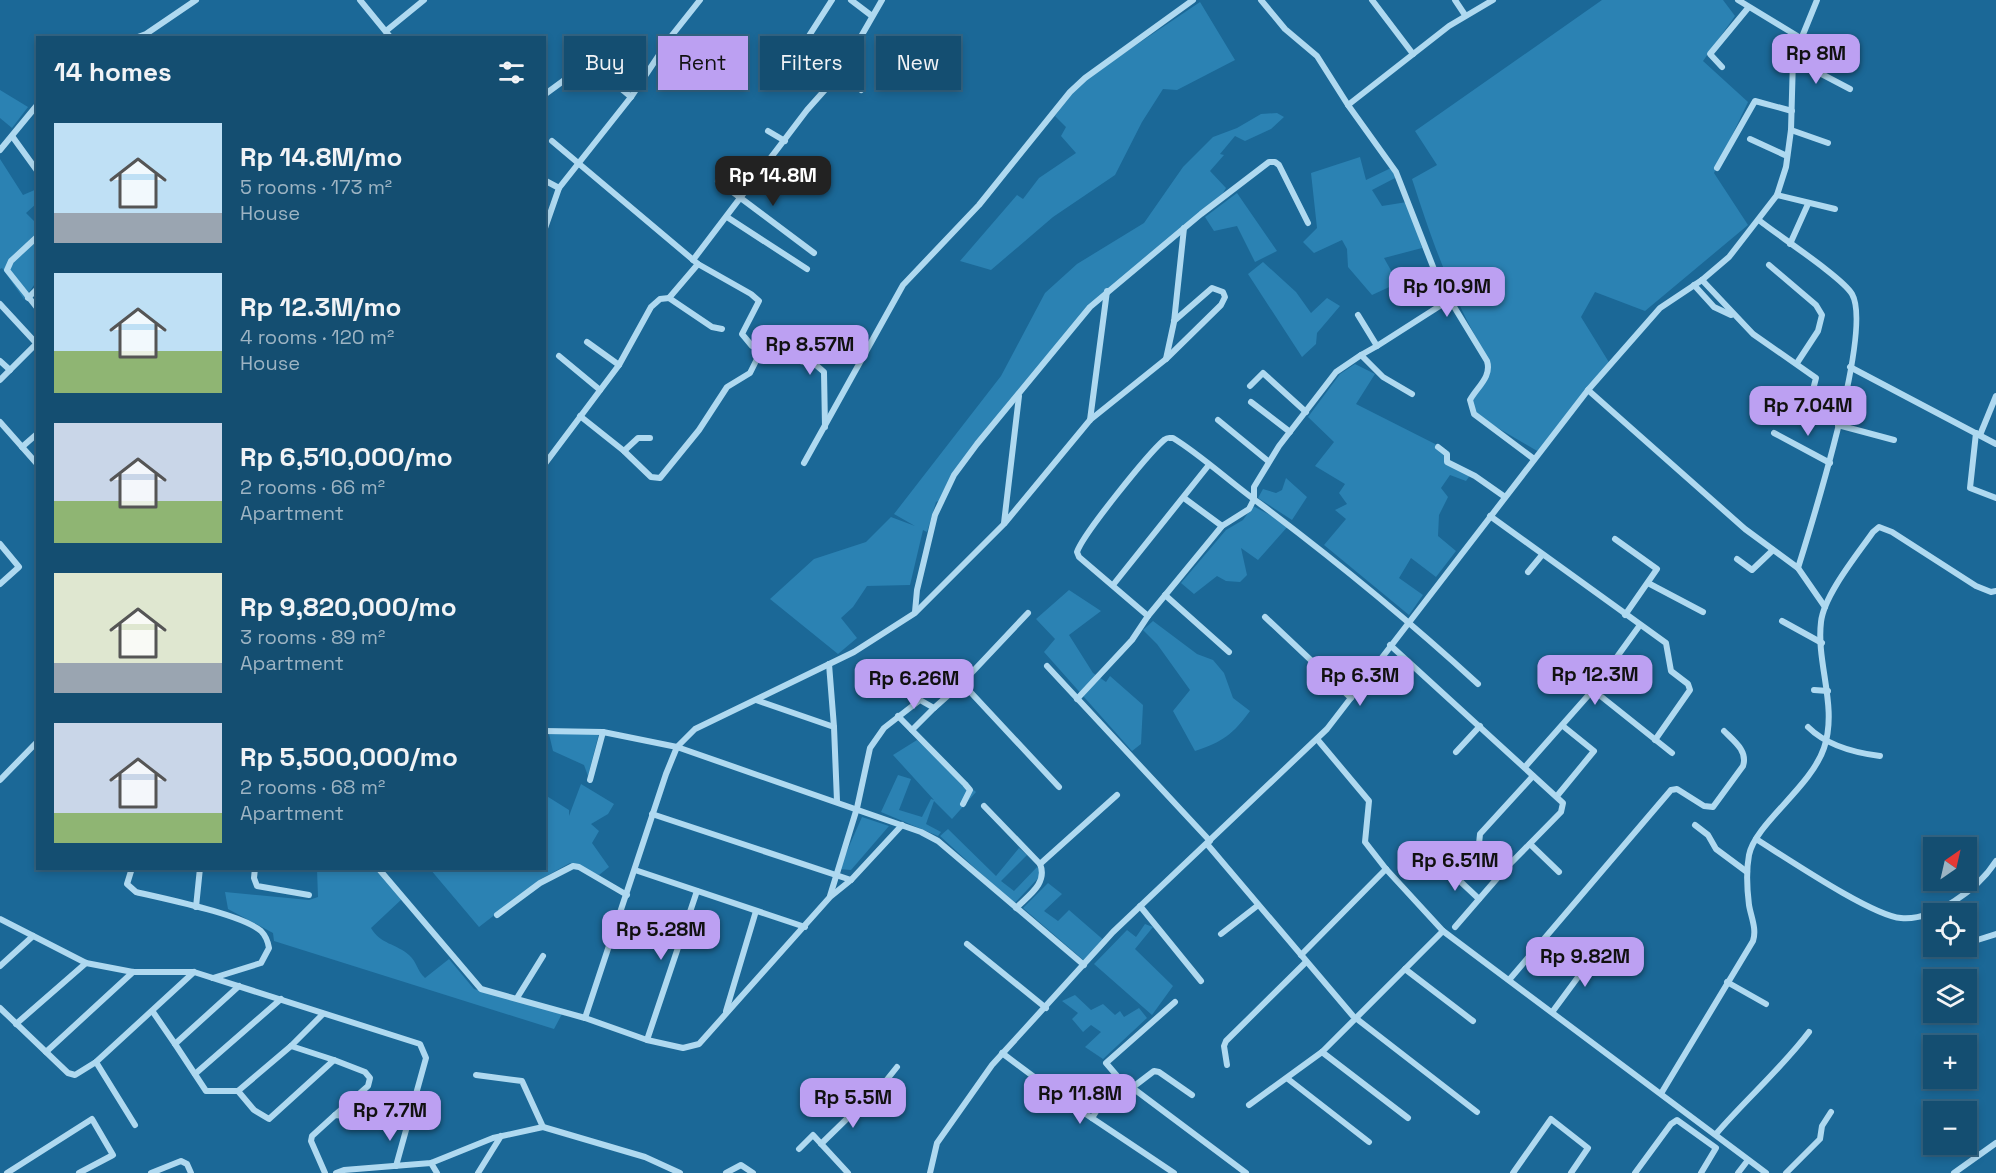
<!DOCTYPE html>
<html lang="en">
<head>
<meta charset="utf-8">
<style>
	body { margin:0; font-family:"Space Grotesk",sans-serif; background:#215879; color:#f1f3f6; height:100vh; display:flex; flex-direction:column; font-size:22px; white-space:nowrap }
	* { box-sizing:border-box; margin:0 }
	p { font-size:20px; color:#9db4c3 }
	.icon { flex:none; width:33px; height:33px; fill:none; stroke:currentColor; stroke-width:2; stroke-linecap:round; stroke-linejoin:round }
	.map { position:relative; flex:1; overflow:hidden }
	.drawer { position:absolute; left:36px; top:36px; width:510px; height:834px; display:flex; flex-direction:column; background:#144e71; border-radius:0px; box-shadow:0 3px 9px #0003,0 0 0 2px #336584 }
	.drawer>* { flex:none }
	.top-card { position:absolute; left:564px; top:36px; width:570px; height:54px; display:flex; gap:12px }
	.needle { width:39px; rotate:34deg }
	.fabs { position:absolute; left:1923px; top:837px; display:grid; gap:12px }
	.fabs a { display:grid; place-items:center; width:54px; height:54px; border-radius:0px; background:#144e71; box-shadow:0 3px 9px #0003,0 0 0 2px #336584; font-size:30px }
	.price { position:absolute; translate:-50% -51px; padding:0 14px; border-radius:12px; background:#bca0f2; color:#111; font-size:20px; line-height:39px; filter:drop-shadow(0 2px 3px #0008) }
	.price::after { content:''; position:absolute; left:50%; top:36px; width:18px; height:14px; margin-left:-9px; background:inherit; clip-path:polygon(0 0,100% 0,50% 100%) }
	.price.current { background:#222; color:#fff }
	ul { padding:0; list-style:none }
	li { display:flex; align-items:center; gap:18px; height:150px; padding:0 18px }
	li span { display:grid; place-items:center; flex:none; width:168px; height:120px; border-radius:0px; color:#555 }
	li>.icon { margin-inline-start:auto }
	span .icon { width:72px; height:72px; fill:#fffc; stroke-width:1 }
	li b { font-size:26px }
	h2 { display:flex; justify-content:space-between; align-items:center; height:72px; padding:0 18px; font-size:26px }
	.chip { padding:0 21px; border-radius:0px; background:#144e71; box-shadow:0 3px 9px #0003,0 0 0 2px #336584; font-size:21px; line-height:54px }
	.chip.current { background:#bca0f2; color:#111 }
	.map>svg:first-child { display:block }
</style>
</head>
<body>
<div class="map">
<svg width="1996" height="1173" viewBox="0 0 1996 1173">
	<rect width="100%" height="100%" fill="#1b6897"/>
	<g fill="#2b82b3">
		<path d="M1602 0H1723L1735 16 1703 61 1748 102 1714 173 1748 225 1645 311 1595 292 1581 317 1610 364 1539 452 1474 414 1471 399 1484 382 1488 359C1452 297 1434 247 1412 179L1437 165 1415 131Z"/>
		<path d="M1200 2 1235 60 1177 90 1163 89 1142 122 1115 175 1053 217 991 270 960 261 1017 195 1023 199 1039 178 1076 153 1061 136 1066 127 1055 116 1078 84Z"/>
		<path d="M0 90 28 107 12 128 0 118Z"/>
		<path d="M1277 113 1284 117 1271 129 1245 141 1235 136 1220 154 1224 155 1210 171 1226 188 1218 202 1077 321 960 467 941 500 936 502 927 532 923 530 910 585 867 586 853 607 841 618 857 638 838 654 770 599 814 559 866 542 891 517 915 526 894 514 1001 376 1045 293 1077 264 1144 223 1183 167 1213 137 1237 128 1261 114Z"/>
		<path d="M1360 157 1366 180 1391 168 1397 177 1372 190 1382 206 1407 202 1422 248 1384 258 1398 283 1372 295 1348 267 1347 249 1342 240 1314 253 1303 242 1317 228 1311 173Z"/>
		<path d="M0 159 23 195 37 189V203L26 213 37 224V281L24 299 2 268 0 269Z"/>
		<path d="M1237 193 1277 251 1255 262 1237 226 1214 231 1205 217Z"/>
		<path d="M1263 262 1296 292 1311 313 1327 298 1340 306 1317 333 1316 344 1302 357 1248 274Z"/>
		<path d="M1355 364 1375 374 1356 404 1447 450V463L1471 474 1466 481 1450 475 1441 488 1448 497 1439 515 1438 536 1456 551 1436 577 1411 558 1399 578 1423 595 1409 615 1324 545 1346 519 1335 510 1347 504 1339 493 1345 484 1315 466 1334 442 1308 417 1340 374Z"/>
		<path d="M1286 478 1307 497 1292 520 1258 498 1263 489 1276 493 1282 490Z"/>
		<path d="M1253 506 1289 525 1258 560 1241 548 1247 575 1240 582 1226 581 1217 576 1194 594 1181 583 1226 530 1243 520Z"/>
		<path d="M1069 590 1101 611 1069 635 1093 673 1106 682 1110 676 1143 705 1141 744 1132 751 1044 652 1055 639 1036 619Z"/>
		<path d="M1153 621 1197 654 1213 660 1224 673 1233 698 1250 711C1232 735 1224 741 1195 751L1173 711 1190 690 1157 644 1143 630Z"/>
		<path d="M599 733 588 776 584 765 553 751 549 734Z"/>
		<path d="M917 740 976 792 952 819 934 801 926 824 941 832 938 836 881 812 898 775 911 779 899 810 922 817 931 799 934 800 893 755Z"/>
		<path d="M581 784 614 804 608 814 591 824 599 831 592 843 609 867 599 875 570 863 541 879 479 927 430 869 544 868 545 795 569 810V816Z"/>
		<path d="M862 817 889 826 851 870 839 869Z"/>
		<path d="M948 829 996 876 1019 848 1027 855 1001 881 1014 891 1037 867 1043 873 1014 904 940 836Z"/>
		<path d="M317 869H378L403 898 371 928C380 944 397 944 409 955 417 962 417 971 425 978L449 959 474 989 562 1014 554 1029 274 941 273 933 228 909 225 892 309 900 318 897Z"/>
		<path d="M1048 883 1062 894 1044 911 1058 921 1069 910 1107 943 1088 964 1023 908Z"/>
		<path d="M1145 924 1153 927 1135 949 1173 986 1152 1015 1094 964 1127 930 1136 937Z"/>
		<path d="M1075 995 1091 1010 1103 1004 1115 1015 1120 1011 1124 1017 1139 1008 1147 1018 1103 1059 1085 1047 1101 1032 1091 1025 1083 1032 1072 1019 1078 1013 1062 1001Z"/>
	</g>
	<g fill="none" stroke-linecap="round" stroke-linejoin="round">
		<g stroke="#afd9f0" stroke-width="6">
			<path d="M360 0 391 38"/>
			<path d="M851 0 872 16"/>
			<path d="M1261 0 1285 29 1317 56 1348 105"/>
			<path d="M1372 0 1413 54"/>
			<path d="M1455 0 1465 15"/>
			<path d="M1493 0 1449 26 1348 105 1396 172 1439 282 1487 361C1492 377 1477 387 1470 400L1474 414 1534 459"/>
			<path d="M1738 0 1799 37"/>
			<path d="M386 31 424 0"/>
			<path d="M135 38 146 34 196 0"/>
			<path d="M805 42 832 0"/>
			<path d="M1793 59 1850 89"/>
			<path d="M1722 67 1710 54 1748 8"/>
			<path d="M840 73 861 90"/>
			<path d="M544 95 589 62 631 97"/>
			<path d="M1791 130 1828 143"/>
			<path d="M768 131 785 141"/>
			<path d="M12 136 38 172"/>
			<path d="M1750 139 1787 156"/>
			<path d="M552 141 698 264 751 294 759 301 742 334 752 346 761 351 750 373 727 387 699 430 660 478 651 477 624 451 580 416"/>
			<path d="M0 150 38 104"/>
			<path d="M1717 168 1755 101 1792 111"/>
			<path d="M544 180 559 188"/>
			<path d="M718 181 814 253"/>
			<path d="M1777 195 1835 209"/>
			<path d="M727 217 807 269"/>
			<path d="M544 231 559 188 631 97 673 34 700 0"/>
			<path d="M38 236 11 261 7 270 38 309"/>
			<path d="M1790 244 1808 204"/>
			<path d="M693 260 807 110 840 73 882 0"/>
			<path d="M1769 265 1816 305 1822 315 1818 331 1797 363"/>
			<path d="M1702 280 1753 334 1816 378 1806 417 1802 418 1769 395"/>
			<path d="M1694 285 1714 307 1731 315"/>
			<path d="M28 298 38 288"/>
			<path d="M669 298 712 327 722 329"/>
			<path d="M0 304 36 343"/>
			<path d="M1358 315 1377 346 1449 300"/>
			<path d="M587 342 619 365"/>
			<path d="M1377 346 1361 355 1383 377 1412 394"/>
			<path d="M761 351 816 365 824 372 825 427"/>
			<path d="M1361 355 1336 372 1279 446 1254 487V499L1249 509 1222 526 1148 616 1079 557 1077 552C1083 534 1148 454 1164 440 1168 437 1167 438 1173 438 1201 455 1231 483 1259 503 1335 560 1408 620 1478 684"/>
			<path d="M559 356 600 390"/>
			<path d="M1166 359 1221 305 1225 297 1223 292 1212 288 1174 321"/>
			<path d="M0 361 10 370"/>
			<path d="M1850 367 1996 444"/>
			<path d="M0 380 38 342"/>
			<path d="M1250 386 1263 373 1306 412"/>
			<path d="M1588 390 1745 529 1798 568C1812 523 1873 330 1852 294 1843 278 1779 236 1760 221"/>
			<path d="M1251 402 1290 432"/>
			<path d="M1090 420 1107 291"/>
			<path d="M1218 420 1268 461"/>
			<path d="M0 422 38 465"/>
			<path d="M1838 425 1894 440"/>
			<path d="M1774 433 1830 463"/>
			<path d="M1976 433 1970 488 1996 498"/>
			<path d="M1980 435 1996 396"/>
			<path d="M22 447 38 433"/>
			<path d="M1438 447 1447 454V462L1475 476 1505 497"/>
			<path d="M624 451 638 438H650"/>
			<path d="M804 463 903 285 979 205 1070 92 1085 78 1193 0"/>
			<path d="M544 465 619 365 651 307 660 299 669 298 698 264"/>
			<path d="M1184 498 1222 526"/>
			<path d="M1490 516 1666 643 1671 671 1688 684 1690 690 1655 740"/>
			<path d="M1004 523 1019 396"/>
			<path d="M1615 539 1657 569 1625 615"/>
			<path d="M0 544 19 567 0 584"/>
			<path d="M1737 559 1752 570 1773 550"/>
			<path d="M1798 568 1825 607"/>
			<path d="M1528 572 1542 555"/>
			<path d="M1648 583 1703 612"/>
			<path d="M1113 585 1208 466"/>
			<path d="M1165 595 1229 652"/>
			<path d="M915 612 917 590 935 515 954 475 977 444 1090 307 1201 214 1269 162H1275L1279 165 1308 223"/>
			<path d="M1265 617 1351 698"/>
			<path d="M1782 621 1822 643"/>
			<path d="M1390 645 1563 803 1561 812 1506 868 1455 927"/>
			<path d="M829 664 834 727"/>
			<path d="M1047 666 1210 841"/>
			<path d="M962 683 1059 787"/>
			<path d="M1593 690 1672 753"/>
			<path d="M1814 690 1828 691"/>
			<path d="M1077 699 1132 640 1148 616"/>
			<path d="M756 700 834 727 837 801"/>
			<path d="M898 716 965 784 970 790 963 804"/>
			<path d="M1808 727C1826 745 1856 753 1880 756"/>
			<path d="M912 730 934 708"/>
			<path d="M544 731 603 732 677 747 921 832 938 841 1084 965"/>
			<path d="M1317 739 1369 801 1365 842 1386 869 1443 931 1766 1173"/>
			<path d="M1456 752 1480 726"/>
			<path d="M1525 767 1593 690 1640 625"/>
			<path d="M0 780 38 741"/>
			<path d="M590 780 603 732"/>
			<path d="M1557 796 1594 751 1563 726"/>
			<path d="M984 806 1040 864C1048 883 1029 895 1016 908"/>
			<path d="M652 814 851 880"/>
			<path d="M1695 825 1708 835 1716 849 1747 872"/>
			<path d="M1756 839C1785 857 1872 916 1901 918 1935 921 1979 888 1996 861"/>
			<path d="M1207 844 1353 1016 1477 1112"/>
			<path d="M1530 844 1559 872"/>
			<path d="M1040 864 1117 795"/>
			<path d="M132 868 127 884 136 892C165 899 241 914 261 931 266 936 268 942 269 948L261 963 213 978"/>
			<path d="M255 868 254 878 257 886 309 895"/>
			<path d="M378 868 481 989 585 1018 647 1040 683 1048 699 1044 830 897 851 880 902 825"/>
			<path d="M1446 868 1479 899"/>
			<path d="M1506 868 1479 844 1480 834 1533 776"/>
			<path d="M635 870 805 927"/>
			<path d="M830 896 857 808 870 748 884 728 920 700 934 708 962 683 1028 613"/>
			<path d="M1140 906 1201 981"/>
			<path d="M1943 906 1948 914"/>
			<path d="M196 907 200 868"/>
			<path d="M497 915 540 883 573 866 579 867 627 895"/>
			<path d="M0 919 86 963 133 972H194L420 1044 426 1058 396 1166"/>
			<path d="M1221 934 1257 906"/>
			<path d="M1966 936 1971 942 1996 934"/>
			<path d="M967 944 1046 1008"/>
			<path d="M1301 955 1386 869"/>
			<path d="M0 966 33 936"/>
			<path d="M1405 969 1473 1021"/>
			<path d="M1509 980 1671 790 1677 789 1704 806 1713 807 1743 766C1748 751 1734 741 1724 731"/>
			<path d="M1727 982 1766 1004"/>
			<path d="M517 998 543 956"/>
			<path d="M0 1008 68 1073 75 1075 96 1062 194 972"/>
			<path d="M726 1011 756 911"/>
			<path d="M1553 1011 1598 950"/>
			<path d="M153 1012 175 1044 239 986"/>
			<path d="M585 1018 666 774 677 747 695 729 854 652 915 613 1004 524 1090 420 1166 359 1174 322 1184 228"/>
			<path d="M16 1024 86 963"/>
			<path d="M647 1040 697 891"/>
			<path d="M175 1044 206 1091H238L291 1046 323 1014"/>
			<path d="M46 1052 133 972"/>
			<path d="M1322 1052 1408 1118"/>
			<path d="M1002 1053 1065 1100 1174 1173"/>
			<path d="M334 1060 365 1072 370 1078 368 1086 335 1115"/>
			<path d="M96 1062 135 1125"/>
			<path d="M1227 1065 1224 1046 1226 1041 1306 962"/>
			<path d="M195 1074 281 999"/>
			<path d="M476 1075 522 1081 543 1127"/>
			<path d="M1118 1077 1106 1063 1175 1002"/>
			<path d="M1288 1079 1369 1142"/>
			<path d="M1133 1087 1154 1071 1159 1072 1192 1095"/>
			<path d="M238 1091 254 1110 269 1119 334 1060 291 1046"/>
			<path d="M1662 1092 1753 941C1757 929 1751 917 1749 905 1747 889 1746 871 1749 855 1755 824 1811 787 1824 748 1838 707 1816 663 1821 622 1824 595 1857 555 1873 532L1879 527 1892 532 1976 586 1991 592 1996 591"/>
			<path d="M1249 1105 1322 1052 1443 931"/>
			<path d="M1092 1118 1118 1077 1246 1173"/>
			<path d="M1716 1134C1746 1099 1781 1069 1809 1032"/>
			<path d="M821 1144 863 1103 873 1097 897 1067"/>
			<path d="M799 1149 813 1135 848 1173"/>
			<path d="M431 1163 437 1173"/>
			<path d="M7 1173 92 1119 113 1155 79 1173"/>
			<path d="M151 1173 181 1161 187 1164 191 1173"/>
			<path d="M325 1173 311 1141 312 1136 335 1115 365 1118"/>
			<path d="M336 1173 344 1170 431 1163 493 1138 543 1127 645 1157 680 1173"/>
			<path d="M478 1173 501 1136"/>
			<path d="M726 1173 741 1165 753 1173"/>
			<path d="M930 1173 937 1143 992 1065 1113 932 1327 729 1588 390 1660 308 1702 280 1729 257 1777 195 1786 167 1791 130 1793 59 1817 0"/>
			<path d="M1513 1173 1551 1119 1588 1148 1571 1173"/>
			<path d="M1635 1173 1671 1124 1677 1120 1716 1148 1701 1173"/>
			<path d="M1738 1173 1748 1160"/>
			<path d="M1786 1173 1820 1139 1822 1126 1831 1112"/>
			<path d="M1954 1173 1996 1143"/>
		</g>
	</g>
</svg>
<div class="fabs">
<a><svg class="needle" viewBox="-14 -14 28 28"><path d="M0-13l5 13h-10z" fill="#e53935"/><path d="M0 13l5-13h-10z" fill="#9db4c3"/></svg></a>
<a><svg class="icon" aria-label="locate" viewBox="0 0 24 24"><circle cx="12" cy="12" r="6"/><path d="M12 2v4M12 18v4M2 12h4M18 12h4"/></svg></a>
<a><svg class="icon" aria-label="layers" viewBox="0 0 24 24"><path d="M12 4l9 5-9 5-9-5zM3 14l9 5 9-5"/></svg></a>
<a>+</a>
<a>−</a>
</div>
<b class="price" style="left:1816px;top:85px">Rp 8M</b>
<b class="price current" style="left:773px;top:207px">Rp 14.8M</b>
<b class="price" style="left:1447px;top:318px">Rp 10.9M</b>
<b class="price" style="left:810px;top:376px">Rp 8.57M</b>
<b class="price" style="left:1808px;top:437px">Rp 7.04M</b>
<b class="price" style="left:1595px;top:706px">Rp 12.3M</b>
<b class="price" style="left:1360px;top:707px">Rp 6.3M</b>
<b class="price" style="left:914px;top:710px">Rp 6.26M</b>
<b class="price" style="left:1455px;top:892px">Rp 6.51M</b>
<b class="price" style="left:661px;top:961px">Rp 5.28M</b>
<b class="price" style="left:1585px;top:988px">Rp 9.82M</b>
<b class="price" style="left:1080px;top:1125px">Rp 11.8M</b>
<b class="price" style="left:853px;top:1129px">Rp 5.5M</b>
<b class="price" style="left:390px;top:1142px">Rp 7.7M</b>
<div class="top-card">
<a class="chip">Buy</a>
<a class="chip current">Rent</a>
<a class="chip">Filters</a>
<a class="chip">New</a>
</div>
<section class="drawer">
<h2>14 homes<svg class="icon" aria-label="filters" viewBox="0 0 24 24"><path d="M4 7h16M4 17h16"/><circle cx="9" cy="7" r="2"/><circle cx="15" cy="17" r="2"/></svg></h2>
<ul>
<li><span style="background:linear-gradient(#bfe0f5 75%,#9aa5b1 0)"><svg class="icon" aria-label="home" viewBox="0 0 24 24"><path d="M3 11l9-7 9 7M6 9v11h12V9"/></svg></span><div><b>Rp 14.8M/mo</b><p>5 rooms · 173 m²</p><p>House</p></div></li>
<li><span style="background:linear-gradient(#bfe0f5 65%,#8fb573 0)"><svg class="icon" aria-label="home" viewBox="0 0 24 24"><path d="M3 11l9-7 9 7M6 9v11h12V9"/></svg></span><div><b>Rp 12.3M/mo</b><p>4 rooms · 120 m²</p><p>House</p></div></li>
<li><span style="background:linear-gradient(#c9d6e8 65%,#8fb573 0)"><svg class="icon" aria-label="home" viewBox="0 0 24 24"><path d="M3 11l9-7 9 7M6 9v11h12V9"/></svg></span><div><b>Rp 6,510,000/mo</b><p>2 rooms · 66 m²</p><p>Apartment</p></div></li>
<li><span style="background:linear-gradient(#dfe7d0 75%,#9aa5b1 0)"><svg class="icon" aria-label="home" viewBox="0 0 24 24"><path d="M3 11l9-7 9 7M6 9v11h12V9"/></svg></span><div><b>Rp 9,820,000/mo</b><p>3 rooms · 89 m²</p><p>Apartment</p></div></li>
<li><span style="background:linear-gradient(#c9d6e8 75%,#8fb573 0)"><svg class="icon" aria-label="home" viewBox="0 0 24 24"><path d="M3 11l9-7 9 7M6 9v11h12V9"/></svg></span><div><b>Rp 5,500,000/mo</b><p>2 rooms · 68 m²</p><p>Apartment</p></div></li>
</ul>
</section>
</div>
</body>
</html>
